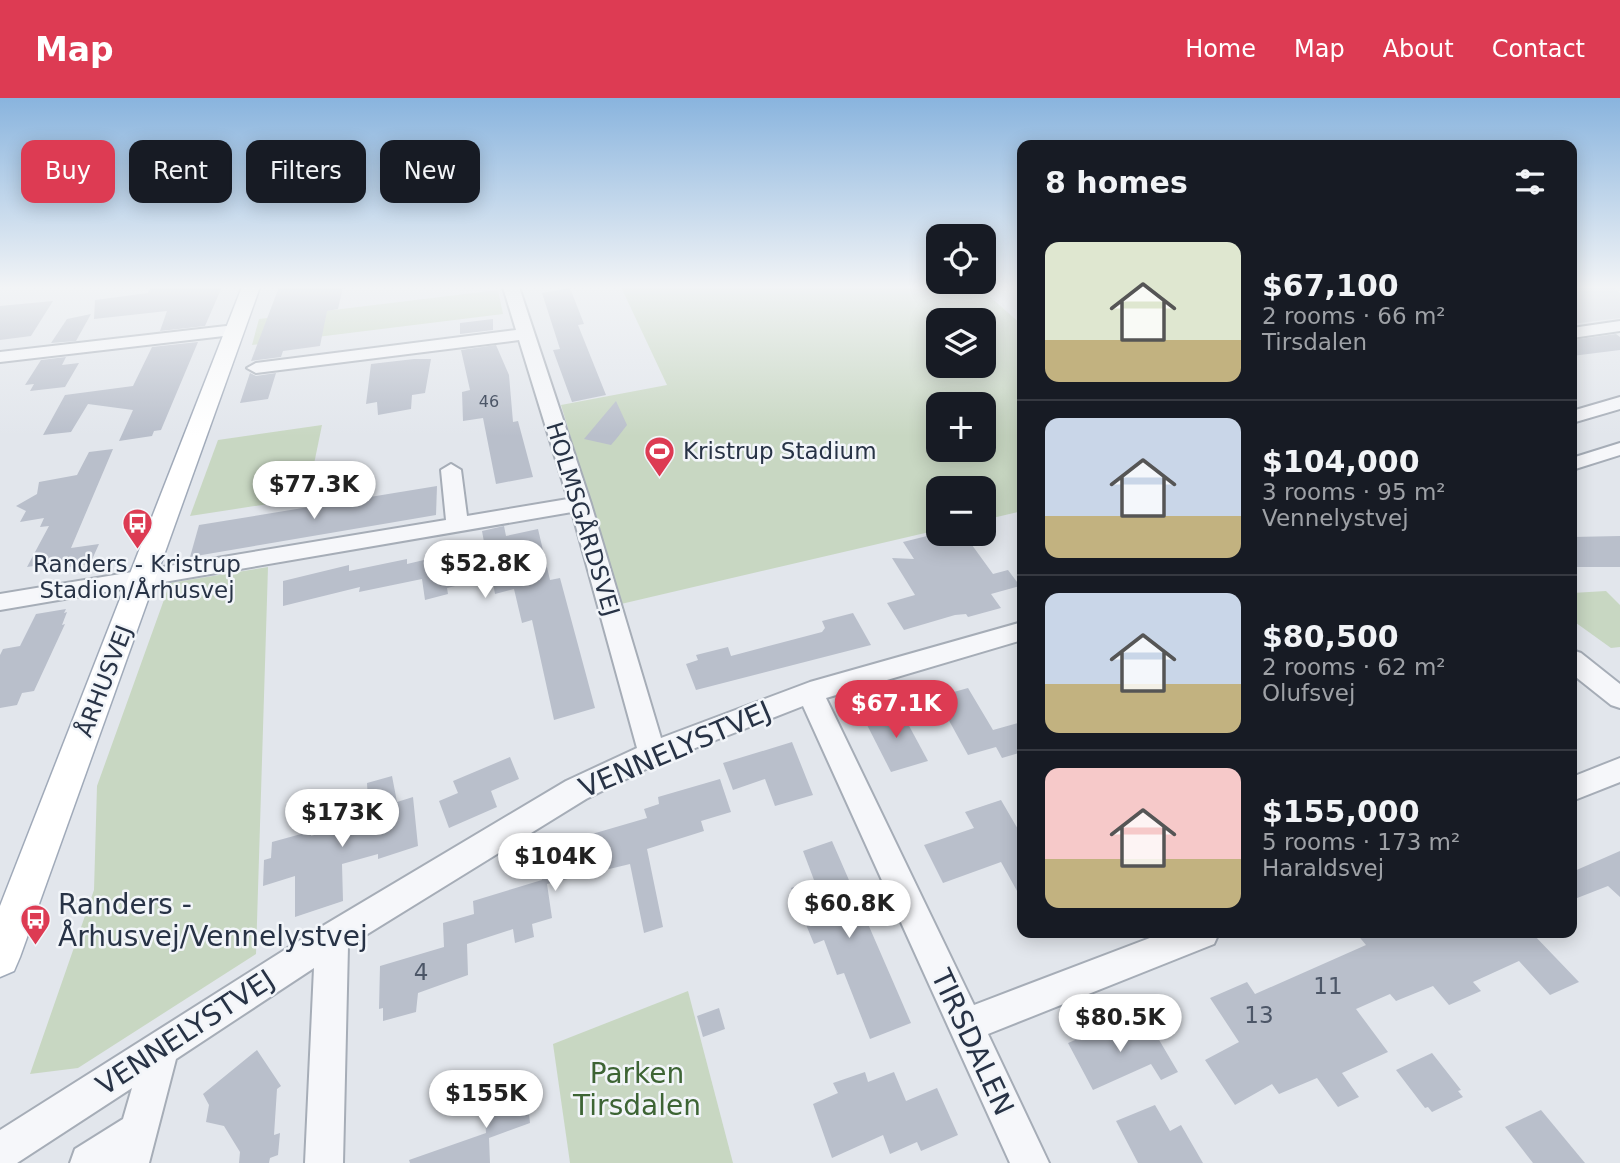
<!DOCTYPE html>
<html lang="en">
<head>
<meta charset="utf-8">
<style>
	body { margin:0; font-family:"DejaVu Sans",sans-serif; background:#20242c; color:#f1f3f6; height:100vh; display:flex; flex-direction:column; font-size:26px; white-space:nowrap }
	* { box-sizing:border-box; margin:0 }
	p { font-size:23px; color:#9ea1a6 }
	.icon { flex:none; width:38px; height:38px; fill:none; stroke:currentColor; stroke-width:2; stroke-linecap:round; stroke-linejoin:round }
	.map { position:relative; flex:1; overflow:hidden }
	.panel { position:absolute; left:1017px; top:42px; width:560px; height:798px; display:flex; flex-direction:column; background:#171b24; border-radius:14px; box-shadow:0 4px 18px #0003 }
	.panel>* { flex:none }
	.guide { position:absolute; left:21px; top:42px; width:665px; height:63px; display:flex; gap:14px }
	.fabs { position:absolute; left:926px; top:126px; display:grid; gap:14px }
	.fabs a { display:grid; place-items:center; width:70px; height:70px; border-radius:14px; background:#171b24; box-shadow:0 4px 18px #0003; font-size:35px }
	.price { position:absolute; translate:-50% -60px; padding:0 16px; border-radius:24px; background:#fff; color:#222; font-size:23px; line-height:46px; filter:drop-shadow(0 2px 4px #0008) }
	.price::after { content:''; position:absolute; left:50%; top:42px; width:21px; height:16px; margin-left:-10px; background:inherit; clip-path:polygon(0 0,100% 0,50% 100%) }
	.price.active { background:#dd3b53; color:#fff }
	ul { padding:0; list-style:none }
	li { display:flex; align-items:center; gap:21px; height:175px; padding:0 28px }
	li+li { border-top:2px solid #363941 }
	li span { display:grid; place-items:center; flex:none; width:196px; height:140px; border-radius:14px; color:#555 }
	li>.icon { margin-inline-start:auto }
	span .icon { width:84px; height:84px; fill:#fffc; stroke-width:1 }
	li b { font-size:30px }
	h2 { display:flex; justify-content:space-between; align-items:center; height:84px; padding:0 28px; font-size:30px }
	.pill { padding:0 24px; border-radius:14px; background:#171b24; box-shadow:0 4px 18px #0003; font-size:24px; line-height:63px }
	.pill.active { background:#dd3b53; color:#fff }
	header { display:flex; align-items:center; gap:42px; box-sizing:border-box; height:98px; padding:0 35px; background:#dd3b53; color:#fff }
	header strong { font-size:33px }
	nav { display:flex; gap:38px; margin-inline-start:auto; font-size:24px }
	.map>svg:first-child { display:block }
</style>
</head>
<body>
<header>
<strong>Map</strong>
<nav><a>Home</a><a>Map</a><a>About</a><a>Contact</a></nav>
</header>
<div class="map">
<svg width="1620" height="1065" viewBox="0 0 1620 1065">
	<rect width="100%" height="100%" fill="#e2e6ec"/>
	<path fill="#d0d5de" d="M1572 189H1610L1620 195V220L1572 226Z"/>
	<g fill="#c8d7c2" fill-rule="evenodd">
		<path d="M621 189H979L1022 227V413L984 422V390H938V432L621 506 561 307 667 287ZM938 222H984V268H938ZM938 306H984V352H938Z"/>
		<path d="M498 192 503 216 252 247 259 221Z"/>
		<path d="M322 327 307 400 190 418 218 342Z"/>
		<path d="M268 469 256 856 78 970 30 976 94 792 97 688 170 485Z"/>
		<path d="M1606 493 1620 507V549L1611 550 1572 522V495Z"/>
		<path d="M688 893 733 1065H570L553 946Z"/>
	</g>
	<g fill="#b9bfcb">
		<path d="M151 189H222L205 228 160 233 167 213 94 221 95 202 148 195Z"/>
		<path d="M279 189H343L338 211 327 213 320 248 283 253 281 259 251 263Z"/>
		<path d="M570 190 584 226 578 227 606 297 572 304 553 252 560 251 542 195Z"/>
		<path d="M53 203 31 238 0 242V208Z"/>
		<path d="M91 216 76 243 51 245 67 221Z"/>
		<path d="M493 221V232L460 236V225Z"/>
		<path d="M1616 236 1620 239V252L1572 258V242Z"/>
		<path d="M198 244 161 332 154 333 152 338 119 343 133 312 88 306 71 334 43 337 65 297 133 288 152 249Z"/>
		<path d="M496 247 509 277 513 324 518 323 533 379 496 386 483 320 463 323 462 294 470 292 461 252Z"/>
		<path d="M66 259 62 267 79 265 65 289 30 293 34 286 25 287 41 262Z"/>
		<path d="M414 261H431L425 295 412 297 411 311 378 317 377 304 366 306 371 266Z"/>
		<path d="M250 275 256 278 276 275 268 301 240 305Z"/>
		<path d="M616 303 627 327 617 340 611 347 584 341Z"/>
		<path d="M113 351 71 450 99 446 90 466 62 470 65 463 27 469 49 428 40 429 44 420 20 424 26 413 16 408 37 396 39 384 77 377 89 354Z"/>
		<path d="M437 388 436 417 190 459 199 427Z"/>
		<path d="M504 428 506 438 538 431 550 482 560 480 595 610 554 622 532 522 522 525 514 491 495 496 492 479 447 490 448 496 425 502 422 481 359 494 360 489 283 508V483L349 467V473L407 461V466L458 454 457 450 484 444 482 433Z"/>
		<path d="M935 436H964L993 476 1008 472 1020 488 991 496 1001 510 968 519 966 516 955 517 904 532 887 505 915 497 892 460 914 461 903 444Z"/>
		<path d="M1620 438V469H1572V439Z"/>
		<path d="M66 511 64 515 67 514 62 527 65 526 34 593 22 595 17 607 0 610V557L3 551 20 548 36 516Z"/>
		<path d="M853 515 871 547 696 592 686 566 698 562 696 557 728 549 731 558 822 534 825 530 822 523Z"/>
		<path d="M968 590 993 632 1022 624V654L1002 660 996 649 968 657 936 599Z"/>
		<path d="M900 611 928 663 891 674 864 621Z"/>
		<path d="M792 644 813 697 775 708 765 681 733 692 723 665Z"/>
		<path d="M510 659 519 681 491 693 497 709 449 730 439 703 458 695 453 683Z"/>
		<path d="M392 678 397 704 413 699 418 748 378 761V756L342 766 343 803 295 819V778L263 788 264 762 271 760 272 744 312 733 311 738 369 720 367 685Z"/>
		<path d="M720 681 731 714 701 723 704 733 647 751 663 829 644 835 630 766 547 786 552 820 532 826 534 839 515 845 513 831 467 846 468 877 418 895 416 914 383 923V910L379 911 380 868 444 849 443 825 474 816 473 803 542 782 540 765 570 756 568 743 647 720 644 711 659 706 658 699Z"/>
		<path d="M1001 702 1022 738V802L1001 764 943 785 924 747 974 730 965 714Z"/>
		<path d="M832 743 911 925 870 941 844 875 837 877 824 842 814 846 791 790 814 782 803 753Z"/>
		<path d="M1620 753V799L1608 788 1572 802V774Z"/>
		<path d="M1356 835H1532L1579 884 1550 897 1519 863 1473 884 1481 893 1449 907 1433 888 1396 903 1390 896 1356 911 1388 954 1342 975 1359 999 1338 1009 1317 980 1279 996 1272 986 1235 1007 1205 962 1239 944 1210 900 1247 884 1255 896 1366 847Z"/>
		<path d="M719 910 725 931 703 939 697 918Z"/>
		<path d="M1129 919 1142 941 1155 935 1178 974 1161 982 1151 966 1093 992 1068 945Z"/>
		<path d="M257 952 281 988 277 991 274 1037 280 1035 278 1057 270 1060 269 1065H239L240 1054 224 1028 206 1024 209 1007 203 996Z"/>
		<path d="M1432 955 1461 992 1458 993 1463 999 1432 1014 1428 1009 1425 1010 1396 972Z"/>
		<path d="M865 974 868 984 894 974 906 1003 937 990 958 1037 921 1053 917 1044 890 1056 883 1037 832 1060 813 1006 838 995 833 985Z"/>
		<path d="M526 988 530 1025 489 1040 490 1065H410L409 1062 486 1035 484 1002Z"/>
		<path d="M1155 1007 1170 1033 1181 1027 1203 1065H1138L1116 1023Z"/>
		<path d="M1541 1012 1585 1065H1533L1505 1029Z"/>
	</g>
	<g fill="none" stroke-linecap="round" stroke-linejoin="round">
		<defs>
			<g id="minor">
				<path d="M503 189H519L591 406 661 640 810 584 1022 524V542L826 600 974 907 1163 835H1219L1214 846 988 936 1049 1065H1010L803 608 662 663 586 701 348 848 343 1065H305L314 870 176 961 149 1065H70L75 1051 123 1021 132 990 17 1065H0V1032L321 829 566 683 637 650 572 414 0 512V496L446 422 441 372 451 366 461 372 467 418 568 401 519 242 256 275 247 270 256 265 516 232Z"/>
				<path d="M1620 223V233L1572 240V230Z"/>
				<path d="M235 227 243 232 241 236 0 264V254Z"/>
				<path d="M1620 299V311L1572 325V313Z"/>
				<path d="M1620 345V357L1572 372V360Z"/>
				<path d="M1572 552 1581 555 1620 586V610L1611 607 1572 576Z"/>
				<path d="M1620 660V684L1572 703V679Z"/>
			</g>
			<path id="major" d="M242 189H260L20 859 14 873 0 879V808Z"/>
		</defs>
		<use href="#minor" stroke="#a6adb7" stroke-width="4"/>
		<use href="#major" stroke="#a0aab9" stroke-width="3"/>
		<use href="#minor" fill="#f6f7fa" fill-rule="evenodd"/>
		<use href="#major" fill="#fff" fill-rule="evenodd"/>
	</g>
	<linearGradient id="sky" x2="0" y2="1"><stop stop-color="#89b4de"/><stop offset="0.56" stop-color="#f2f4f6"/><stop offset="1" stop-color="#f2f4f6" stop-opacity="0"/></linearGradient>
	<rect width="1620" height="338" fill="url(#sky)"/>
	<defs>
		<symbol id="stadium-pin" viewBox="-11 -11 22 30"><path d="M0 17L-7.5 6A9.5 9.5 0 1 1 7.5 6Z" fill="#dd3b53" stroke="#f2f5f9"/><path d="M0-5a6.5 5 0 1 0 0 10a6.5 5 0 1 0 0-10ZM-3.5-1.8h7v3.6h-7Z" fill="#fff"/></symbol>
		<symbol id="bus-pin" viewBox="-11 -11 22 30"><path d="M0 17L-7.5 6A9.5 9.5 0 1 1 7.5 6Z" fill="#dd3b53" stroke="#f2f5f9"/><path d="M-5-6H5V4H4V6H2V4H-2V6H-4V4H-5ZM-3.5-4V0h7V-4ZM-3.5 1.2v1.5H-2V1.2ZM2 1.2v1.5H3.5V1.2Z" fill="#fff"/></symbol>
	</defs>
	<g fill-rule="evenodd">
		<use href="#stadium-pin" x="642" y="336" width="35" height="47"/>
		<use href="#bus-pin" x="120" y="408" width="35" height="47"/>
		<use href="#bus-pin" x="18" y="804" width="35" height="47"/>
	</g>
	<g text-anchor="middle" stroke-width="5" stroke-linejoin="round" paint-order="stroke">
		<g font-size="16" fill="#4c5667">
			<text x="489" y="309">46</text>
		</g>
		<g font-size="23" fill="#283346" stroke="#f2f5f9" text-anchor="start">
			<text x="683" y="361">Kristrup Stadium</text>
			<text x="137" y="474" text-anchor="middle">Randers - Kristrup<tspan x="137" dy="26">Stadion/Århusvej</tspan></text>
		</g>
		<g font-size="23" fill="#283346" stroke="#f2f5f9">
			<text transform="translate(583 421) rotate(73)" y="8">HOLMSGÅRDSVEJ</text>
			<text transform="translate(104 583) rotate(-69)" y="8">ÅRHUSVEJ</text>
		</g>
		<g font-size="23" fill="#4c5667">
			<text x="421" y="882">4</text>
			<text x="1328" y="896">11</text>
			<text x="1259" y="925">13</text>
		</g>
		<g font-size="28" fill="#283346" stroke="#f2f5f9">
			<text transform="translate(675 651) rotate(-23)" y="10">VENNELYSTVEJ</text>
			<text transform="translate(185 934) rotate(-33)" y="10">VENNELYSTVEJ</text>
			<text transform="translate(973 944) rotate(65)" y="10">TIRSDALEN</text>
		</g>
		<g font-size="28" fill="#283346" stroke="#f2f5f9" text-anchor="start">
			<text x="58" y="816">Randers -<tspan x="58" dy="32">Århusvej/Vennelystvej</tspan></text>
		</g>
		<g font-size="28" fill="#3d6434" stroke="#f2f5f9">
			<text x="637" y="985">Parken<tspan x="637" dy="32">Tirsdalen</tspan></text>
		</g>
	</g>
</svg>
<div class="fabs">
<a><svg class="icon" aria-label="locate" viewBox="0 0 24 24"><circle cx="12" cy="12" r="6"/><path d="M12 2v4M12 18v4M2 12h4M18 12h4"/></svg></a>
<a><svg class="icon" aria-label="layers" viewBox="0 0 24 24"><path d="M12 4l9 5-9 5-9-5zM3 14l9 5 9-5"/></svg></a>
<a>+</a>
<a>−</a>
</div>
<b class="price" style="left:314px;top:423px">$77.3K</b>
<b class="price" style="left:485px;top:502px">$52.8K</b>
<b class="price active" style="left:896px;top:642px">$67.1K</b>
<b class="price" style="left:342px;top:751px">$173K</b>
<b class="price" style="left:555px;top:795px">$104K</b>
<b class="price" style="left:849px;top:842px">$60.8K</b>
<b class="price" style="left:1120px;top:956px">$80.5K</b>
<b class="price" style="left:486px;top:1032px">$155K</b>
<div class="guide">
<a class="pill active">Buy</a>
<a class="pill">Rent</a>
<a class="pill">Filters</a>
<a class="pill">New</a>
</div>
<section class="panel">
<h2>8 homes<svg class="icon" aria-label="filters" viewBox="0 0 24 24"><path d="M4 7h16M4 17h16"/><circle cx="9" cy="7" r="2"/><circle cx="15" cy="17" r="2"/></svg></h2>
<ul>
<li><span style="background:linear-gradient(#dfe7d0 70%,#c2b280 0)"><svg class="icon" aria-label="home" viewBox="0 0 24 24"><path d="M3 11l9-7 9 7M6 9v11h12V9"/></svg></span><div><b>$67,100</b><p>2 rooms · 66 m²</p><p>Tirsdalen</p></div></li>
<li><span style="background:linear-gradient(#c9d6e8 70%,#c2b280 0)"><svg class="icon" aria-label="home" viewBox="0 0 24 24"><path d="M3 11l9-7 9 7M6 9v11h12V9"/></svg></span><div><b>$104,000</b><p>3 rooms · 95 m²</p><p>Vennelystvej</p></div></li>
<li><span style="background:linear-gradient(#c9d6e8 65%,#c2b280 0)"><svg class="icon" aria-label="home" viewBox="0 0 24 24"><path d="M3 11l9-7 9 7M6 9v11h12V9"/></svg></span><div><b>$80,500</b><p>2 rooms · 62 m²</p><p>Olufsvej</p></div></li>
<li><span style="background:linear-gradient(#f6c9c9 65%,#c2b280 0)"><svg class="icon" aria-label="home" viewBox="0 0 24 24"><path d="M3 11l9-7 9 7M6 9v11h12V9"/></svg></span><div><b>$155,000</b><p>5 rooms · 173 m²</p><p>Haraldsvej</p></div></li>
</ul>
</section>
</div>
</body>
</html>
